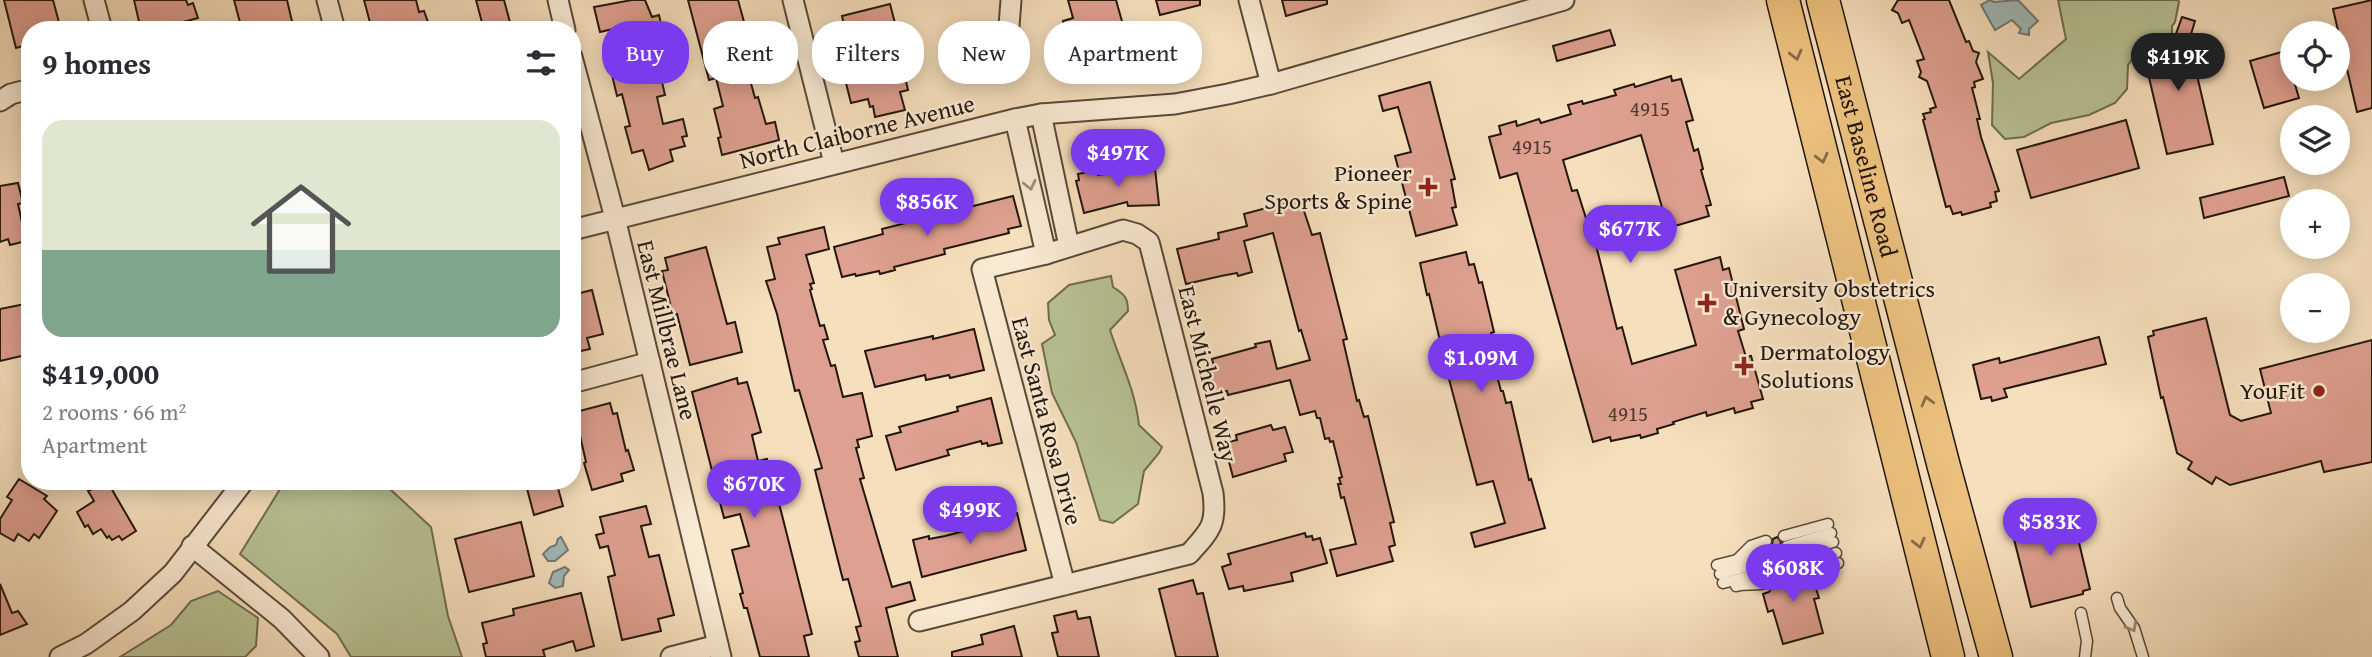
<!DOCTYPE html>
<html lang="en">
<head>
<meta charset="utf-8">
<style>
	body { margin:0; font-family:"Gentium Book Plus",serif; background:#f7f7f7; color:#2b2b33; height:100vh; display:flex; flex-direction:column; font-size:26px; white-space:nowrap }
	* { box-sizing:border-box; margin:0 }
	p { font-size:23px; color:#7c7c81 }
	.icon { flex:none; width:38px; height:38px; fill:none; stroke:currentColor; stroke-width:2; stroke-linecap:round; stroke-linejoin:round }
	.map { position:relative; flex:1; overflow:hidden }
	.sheet { position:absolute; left:21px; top:21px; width:560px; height:469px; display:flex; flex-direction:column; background:#fff; border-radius:28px; box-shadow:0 4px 18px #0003 }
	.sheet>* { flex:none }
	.top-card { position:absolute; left:602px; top:21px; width:665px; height:63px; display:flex; gap:14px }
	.controls { position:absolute; left:2280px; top:21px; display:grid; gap:14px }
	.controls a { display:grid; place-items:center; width:70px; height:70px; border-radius:50%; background:#fff; box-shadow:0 4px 18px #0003; font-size:35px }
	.price { position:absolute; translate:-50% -60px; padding:0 16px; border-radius:24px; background:#7c3aed; color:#fff; font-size:23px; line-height:46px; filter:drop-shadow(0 2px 4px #0008) }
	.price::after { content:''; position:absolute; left:50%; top:42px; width:21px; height:16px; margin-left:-10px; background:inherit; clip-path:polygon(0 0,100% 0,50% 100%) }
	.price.active { background:#222; color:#fff }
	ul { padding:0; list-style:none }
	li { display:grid; align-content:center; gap:14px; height:371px; padding:0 21px }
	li+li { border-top:2px solid #e1e1e2 }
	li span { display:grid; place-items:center; height:217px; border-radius:21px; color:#555 }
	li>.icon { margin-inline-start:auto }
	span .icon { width:126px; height:126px; fill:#fffc; stroke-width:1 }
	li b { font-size:30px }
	h2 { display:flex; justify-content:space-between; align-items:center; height:84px; padding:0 21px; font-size:30px }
	.chip { padding:0 24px; border-radius:28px; background:#fff; box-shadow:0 4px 18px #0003; font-size:24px; line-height:63px }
	.chip.active { background:#7c3aed; color:#fff }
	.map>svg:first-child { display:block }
</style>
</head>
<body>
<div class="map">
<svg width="2372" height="657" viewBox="0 0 2372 657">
	<rect width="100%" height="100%" fill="#f6dfbc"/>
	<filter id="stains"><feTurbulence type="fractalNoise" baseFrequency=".00286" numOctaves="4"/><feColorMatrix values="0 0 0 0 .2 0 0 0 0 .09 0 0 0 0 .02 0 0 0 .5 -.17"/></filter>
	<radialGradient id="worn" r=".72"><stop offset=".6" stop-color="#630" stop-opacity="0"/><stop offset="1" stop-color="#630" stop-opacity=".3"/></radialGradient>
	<g fill="#b8c293" stroke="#6e6c51" stroke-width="2">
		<path d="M2058 0H2178L2179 2 2175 22 2172 26V38L2164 42 2147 41 2128 65 2127 89 2115 103 2089 115 2051 123 2024 137 2005 139 1992 125 1993 83 1988 52 2019 79 2066 39Z"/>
		<path d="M1111 276 1113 287C1124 294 1128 297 1128 311L1110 330C1121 364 1135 389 1139 425L1162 447 1159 453 1144 471 1138 504 1113 523 1100 520 1076 442 1052 393 1042 344 1055 335 1049 320 1048 303 1069 285Z"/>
		<path d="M285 481H395L391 490 431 527 448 616 462 657H351L337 634 240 554Z"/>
		<path d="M218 591 258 618 256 646 245 657H120L171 625 191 601Z"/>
	</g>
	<g fill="#a0baba" stroke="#6e7976" stroke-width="2">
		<path d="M1990 0 1994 2 2018 0 2038 21 2029 29V35L2019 33 2021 29 2012 20 1995 30 1981 5Z"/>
		<path d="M561 537 568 550 555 561H548L543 554 550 547 556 545 558 539Z"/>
		<path d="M565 567 569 570 564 576 563 586 555 588 549 583 553 572Z"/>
	</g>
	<g fill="#dea090" stroke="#24170f" stroke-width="2">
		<path d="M4 0H53L61 30H30V44L16 48Z"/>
		<path d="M134 0H186L188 5 193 3 198 18 154 30H141Z"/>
		<path d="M234 0H287L294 30H242Z"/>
		<path d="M364 0H416L419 12 424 11 429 25 412 30H372Z"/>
		<path d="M476 0H504L512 30H484Z"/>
		<path d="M632 0H645L652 17 659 15 664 37 660 38 670 80 662 82 665 95 657 97 663 124 683 119 687 136 682 137 685 146 670 150 673 161 649 170 643 150 632 153 625 127 630 126 622 94 617 96 611 71 626 67 619 39 616 40 613 29 600 32 594 7Z"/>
		<path d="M688 0H738L749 40 758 38 765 64 747 69 755 98 758 97 766 124 775 122 779 140 722 155 718 138 721 137 714 109 723 106 716 78 709 80Z"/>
		<path d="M1068 0H1116L1123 25 1067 39 1063 21 1073 18Z"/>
		<path d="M1156 0H1200V5L1160 15Z"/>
		<path d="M1282 0H1327V4L1286 16Z"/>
		<path d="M1898 0H1949L1966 42 1969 41 1973 51 1979 53 1976 62 1983 79 1974 82 1975 87 1972 88 1980 119H1977L1981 137 1999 191 1995 192 1997 201 1990 203 1991 207 1962 215 1961 212 1953 214 1950 206 1946 207 1923 120 1925 119 1923 114 1931 112 1930 109 1936 107 1927 81 1919 77 1921 72 1917 61 1924 59 1909 20 1902 23 1898 13 1892 10Z"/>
		<path d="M2372 0V108L2357 112 2333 9Z"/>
		<path d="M890 4 902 50 899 51 908 90 900 92 905 110 875 117 873 106 870 107 868 99 851 103 844 75H847L840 46 848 44 842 16Z"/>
		<path d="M2182 17 2195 21 2189 41 2213 144 2167 154 2143 52 2172 45Z"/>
		<path d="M1610 30 1615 45 1557 61 1553 46Z"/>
		<path d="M2285 51 2299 98 2264 108 2250 61Z"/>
		<path d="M1671 76 1672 81 1681 79 1693 120 1686 122 1694 151 1698 149 1703 169 1701 170 1711 205 1706 206 1709 216 1668 228 1641 135 1563 160 1572 191 1577 190 1592 237H1594L1617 329 1622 327 1632 364 1696 345 1675 270 1720 257 1723 270 1729 268 1744 329 1738 331 1746 357 1751 356 1763 399 1751 402 1753 408 1735 413 1734 408 1707 416 1706 412 1673 422 1674 424 1657 429 1658 433 1641 438 1640 435 1611 441 1610 437 1593 442 1517 173 1500 178 1489 137 1501 134 1499 126 1516 121 1517 126 1539 119 1541 123 1571 114 1568 105 1582 101 1583 104 1616 95 1614 90 1634 84 1635 87Z"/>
		<path d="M1430 82 1455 179 1451 180 1456 207 1452 208 1457 225 1416 236 1395 156 1411 152 1398 107 1383 111 1379 96Z"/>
		<path d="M2126 120 2139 168 2031 198 2017 150Z"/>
		<path d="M1155 168 1159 205 1128 206 1127 202 1084 213 1076 181 1079 180 1078 174 1097 170 1098 175Z"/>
		<path d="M2284 177 2289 196 2204 218 2200 198Z"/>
		<path d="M18 183 23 203 18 204 26 241 10 245 8 239 0 242V186Z"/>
		<path d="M1013 196 1021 226 1008 229 1009 233 944 249 945 254 894 267 895 270 880 274 879 271 856 276 855 274 842 277 834 247 883 234 882 229Z"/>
		<path d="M1300 199 1312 235 1320 233 1347 339 1343 340 1357 401 1359 400 1364 417 1368 416 1394 522 1390 523 1395 545 1389 547 1393 561 1337 576 1330 550 1356 544 1344 497 1341 498 1338 484H1341L1339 478 1342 477 1333 441 1330 442 1329 438 1325 439 1320 418H1317L1315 411 1300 415 1290 380 1228 395 1227 391 1212 394 1205 368 1214 366 1212 359 1256 347 1255 344 1270 341 1277 369 1310 360 1301 330 1299 331 1273 233 1244 241 1252 272 1238 276 1237 273 1221 276 1186 284 1177 249 1219 239 1218 233 1247 226 1244 214Z"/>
		<path d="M824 227 829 249 806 255 814 283 810 284 812 289 810 290 820 326 824 325 828 339 823 340 831 366 835 365 843 397 862 393 872 436 857 440 859 447 856 448 864 478 860 479 892 587 910 582 915 600 886 608 898 657H859L855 642 860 641 856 627 861 626 848 579 843 580 815 470 822 468 799 390 795 391 777 314 766 281 775 279 767 247 780 244 778 238Z"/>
		<path d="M706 247 727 324 735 322 742 352 690 365 677 314 673 315 662 271 668 270 665 258Z"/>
		<path d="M1466 252 1469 265 1474 264 1479 283 1482 282 1494 332 1491 333 1496 352 1491 353 1501 391H1503L1506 403 1511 402 1529 480 1531 479 1545 528 1475 547 1471 533 1505 523 1493 481 1477 485 1449 379 1429 294 1427 295 1420 263Z"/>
		<path d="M592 290 603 334 587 338 590 349 572 353V295Z"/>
		<path d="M30 303V354L0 361V309Z"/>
		<path d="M2206 318 2230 415 2241 421 2271 413 2260 369 2372 340V462L2324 472 2321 461 2230 485 2216 477 2212 484 2188 469 2192 462 2177 453 2163 397 2161 398 2148 337 2154 335 2153 331Z"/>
		<path d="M974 329 984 370 950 378 949 375 926 380 925 375 875 387 865 351 933 336V339Z"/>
		<path d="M2099 337 2106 364 2004 389 2007 397 1992 401 1991 397 1981 399 1973 365 1999 358 2000 363Z"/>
		<path d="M737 378 738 384 747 382 753 403 761 432 752 435 758 461 767 459 782 515 812 634 804 636 809 657H760L747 608H744L740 594 743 593 732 550 749 546 740 514 724 518 692 392Z"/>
		<path d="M991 398 1002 443 988 446 987 443 982 444 981 441 947 450 949 455 896 470 886 436 901 432 899 427 958 411 957 407Z"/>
		<path d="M610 403 613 414 617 413 626 451 628 450 634 470 621 474 623 481 592 490 584 463 586 462 578 427 572 428V413Z"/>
		<path d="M1271 425 1273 430 1285 427 1293 452 1284 454 1286 461 1233 477 1224 443 1237 440 1236 435Z"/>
		<path d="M19 479 47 496 44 499 57 511 39 538 34 534 29 541 18 534 14 541 0 533V519L12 500 7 497Z"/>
		<path d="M107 481 136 531 122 540 119 536 112 540 109 536 107 538 101 529 93 534 88 525 85 527 77 512 94 501 88 491Z"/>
		<path d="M525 481H556L563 506 534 515Z"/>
		<path d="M646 506 651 524 641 526 649 557 659 555 674 615 658 619 661 631 622 640 608 577 615 575 608 546 600 548 596 535 604 533 600 517Z"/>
		<path d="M2061 511 2063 516 2072 513 2090 589 2083 591V594L2031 607 2010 523Z"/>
		<path d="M1017 513 1026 550 922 577 913 540 929 536V539L945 536 987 525 1002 520V517Z"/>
		<path d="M521 522 534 576 469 592 455 539Z"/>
		<path d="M1305 533 1306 537 1312 536 1313 540 1320 538 1327 563 1291 573 1293 581 1244 591 1243 586 1229 589 1222 567 1231 564 1228 554Z"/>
		<path d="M1777 537 1781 542 1780 547 1785 566 1789 571V580L1798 583 1813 579 1819 598 1814 599 1823 633 1783 644 1773 610 1768 612 1763 594 1769 592 1773 586V580L1777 579 1781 571 1777 564 1776 548 1772 545 1773 539Z"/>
		<path d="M1193 580 1197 594 1203 593 1218 657H1176L1159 589Z"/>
		<path d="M0 584 12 613 18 611 27 624 0 635Z"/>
		<path d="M581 593 594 646 576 651 573 641 543 650 545 657H486L483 644 487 643 482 623 514 615 513 609Z"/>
		<path d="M1076 611 1078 619 1090 617 1099 657H1058L1052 633 1058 632 1054 616Z"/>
		<path d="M1014 626 1022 657H952V652L983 644 981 635Z"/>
	</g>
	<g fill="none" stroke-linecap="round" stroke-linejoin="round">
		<defs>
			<g id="lane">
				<path d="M1784 536 1828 524"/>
				<path d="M1787 546 1831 533"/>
				<path d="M1789 555 1833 542"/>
				<path d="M1739 559 1769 551"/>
				<path d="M1792 564 1836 553"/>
				<path d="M1717 565 1737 560 1751 546 1766 541"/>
				<path d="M1720 574 1771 560"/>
				<path d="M1795 575 1838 563"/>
				<path d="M1723 583 1774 570"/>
				<path d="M1736 586C1746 583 1755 586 1766 583"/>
				<path d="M2117 598 2120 608 2134 628 2143 657"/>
				<path d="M2081 613 2087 641 2085 657"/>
			</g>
			<g id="street">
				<path d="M94 0 102 30"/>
				<path d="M327 0 335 30"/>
				<path d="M558 0 565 30"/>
				<path d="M793 0 834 163"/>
				<path d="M1249 0 1271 84"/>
				<path d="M1009 26 1011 0"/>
				<path d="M572 57 615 218 721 657"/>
				<path d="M0 101 11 94 30 89"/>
				<path d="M1041 114 1069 246"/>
				<path d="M1015 119 1046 254"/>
				<path d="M572 230 1015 119 1041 114 1175 104 1228 94 1271 84 1564 0"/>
				<path d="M572 383 650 362"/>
				<path d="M192 546 282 619 319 657"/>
				<path d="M919 621 1189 554C1210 531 1217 525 1213 493L1149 242 1137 234 1123 230 1046 254 982 269 1065 585"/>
				<path d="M60 657 86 644 132 611 173 573 244 481"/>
				<path d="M671 657 718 645"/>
			</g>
			<g id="primary">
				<path d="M1783 0 1948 657"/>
				<path id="s1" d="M1823 0 1944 467 1996 657"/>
			</g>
		</defs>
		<use href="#lane" stroke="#58493a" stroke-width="13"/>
		<use href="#street" stroke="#58493a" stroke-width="23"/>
		<use href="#primary" stroke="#24170f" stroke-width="35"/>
		<use href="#lane" stroke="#f9ead3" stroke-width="10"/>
		<use href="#street" stroke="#f9ead3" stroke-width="19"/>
		<use href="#primary" stroke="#ebc07e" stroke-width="32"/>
	</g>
	<defs><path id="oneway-chevron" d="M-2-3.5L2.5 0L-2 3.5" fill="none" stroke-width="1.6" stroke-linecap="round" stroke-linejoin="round" transform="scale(1.75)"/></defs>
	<g stroke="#886c46">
		<use href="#oneway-chevron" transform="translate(1796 55) rotate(76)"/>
		<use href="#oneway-chevron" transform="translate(1822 158) rotate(76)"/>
		<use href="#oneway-chevron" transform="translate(1927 401) rotate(-105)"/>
		<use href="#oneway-chevron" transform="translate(1919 543) rotate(76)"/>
	</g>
	<g stroke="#998b7b">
		<use href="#oneway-chevron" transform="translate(1030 185) rotate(77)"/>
		<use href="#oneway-chevron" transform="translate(2132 627) rotate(61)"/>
	</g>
	<g fill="#8f2418" stroke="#f9ead3" stroke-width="2.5">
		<path d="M1424.5 176.5h7v7h7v7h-7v7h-7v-7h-7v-7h7z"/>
		<path d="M1703.5 292.5h7v7h7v7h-7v7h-7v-7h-7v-7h7z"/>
		<path d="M1740.5 355.5h7v7h7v7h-7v7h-7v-7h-7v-7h7z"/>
		<circle cx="2319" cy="391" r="7"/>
	</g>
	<g text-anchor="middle" stroke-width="5" stroke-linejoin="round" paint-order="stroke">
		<g font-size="21" fill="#52392f">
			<text x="1650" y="116">4915</text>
			<text x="1532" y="154">4915</text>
			<text x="1628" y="421">4915</text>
		</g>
		<g font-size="24" fill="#24170f" stroke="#f9ead3">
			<text transform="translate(857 132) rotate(-14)" y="8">North Claiborne Avenue</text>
			<text dy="8" stroke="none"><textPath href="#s1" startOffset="172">East Baseline Road</textPath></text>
			<text transform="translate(667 330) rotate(76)" y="8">East Millbrae Lane</text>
			<text transform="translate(1208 374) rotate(76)" y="8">East Michelle Way</text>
			<text transform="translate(1047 421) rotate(75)" y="8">East Santa Rosa Drive</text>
		</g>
		<g font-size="24" fill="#24170f" stroke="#f9ead3" text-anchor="end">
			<text x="1412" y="181">Pioneer<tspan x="1412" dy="28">Sports &amp; Spine</tspan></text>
			<text x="1723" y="297" text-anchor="start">University Obstetrics<tspan x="1723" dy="28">&amp; Gynecology</tspan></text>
			<text x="1760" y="360" text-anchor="start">Dermatology<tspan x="1760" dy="28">Solutions</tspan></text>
			<text x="2305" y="399">YouFit</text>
		</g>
	</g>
	<rect width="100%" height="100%" filter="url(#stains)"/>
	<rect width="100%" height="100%" fill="url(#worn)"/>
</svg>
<div class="controls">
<a><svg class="icon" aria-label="locate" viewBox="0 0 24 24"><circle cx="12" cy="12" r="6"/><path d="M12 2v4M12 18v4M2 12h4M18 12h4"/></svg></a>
<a><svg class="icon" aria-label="layers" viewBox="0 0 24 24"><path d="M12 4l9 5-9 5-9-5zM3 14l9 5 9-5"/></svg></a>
<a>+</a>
<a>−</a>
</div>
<b class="price active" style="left:2178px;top:93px">$419K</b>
<b class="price" style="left:1118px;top:189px">$497K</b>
<b class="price" style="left:927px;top:238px">$856K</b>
<b class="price" style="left:1630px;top:265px">$677K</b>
<b class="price" style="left:1481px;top:394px">$1.09M</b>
<b class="price" style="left:754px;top:520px">$670K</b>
<b class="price" style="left:970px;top:546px">$499K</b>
<b class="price" style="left:2050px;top:558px">$583K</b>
<b class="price" style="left:1793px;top:604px">$608K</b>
<div class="top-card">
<a class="chip active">Buy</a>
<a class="chip">Rent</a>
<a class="chip">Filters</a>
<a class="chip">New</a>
<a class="chip">Apartment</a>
</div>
<section class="sheet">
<h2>9 homes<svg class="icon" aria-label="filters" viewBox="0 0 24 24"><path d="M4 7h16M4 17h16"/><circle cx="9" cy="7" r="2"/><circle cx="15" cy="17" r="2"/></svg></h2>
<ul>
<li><span style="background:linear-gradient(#dfe7d0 60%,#7fa58c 0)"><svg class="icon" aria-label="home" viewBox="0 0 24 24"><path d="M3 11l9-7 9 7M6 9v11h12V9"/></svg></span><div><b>$419,000</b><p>2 rooms · 66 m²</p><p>Apartment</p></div></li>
</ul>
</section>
</div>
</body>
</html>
